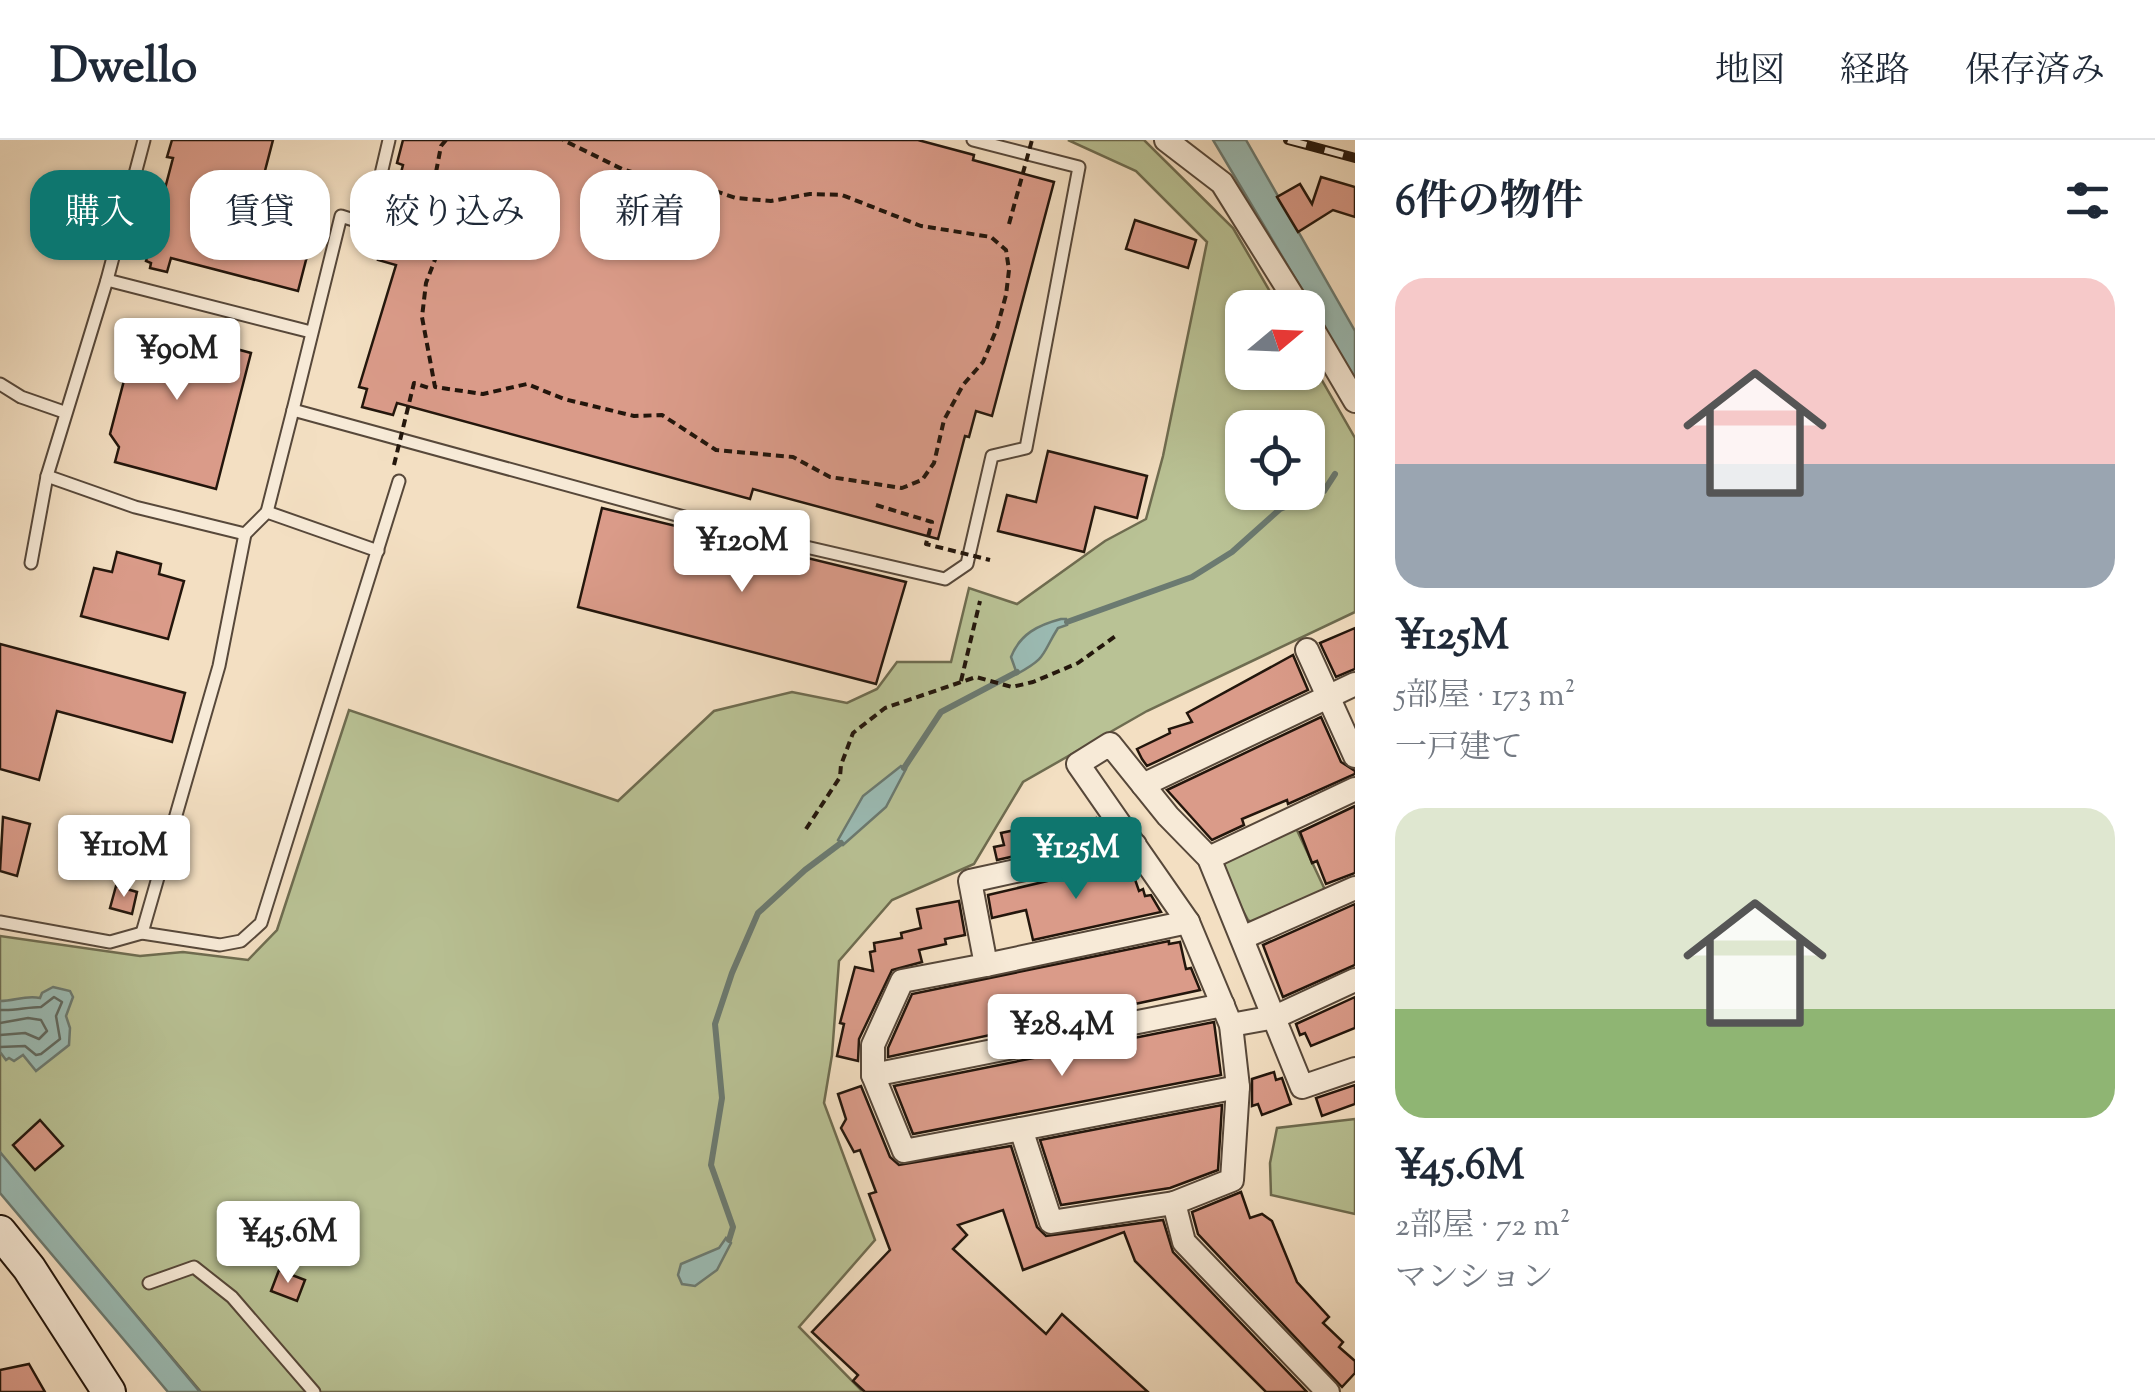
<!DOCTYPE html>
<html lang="ja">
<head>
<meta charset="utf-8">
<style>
	body { margin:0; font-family:"Sorts Mill Goudy","Noto Serif JP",serif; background:#f2f2f3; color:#1f2937; height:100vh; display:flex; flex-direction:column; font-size:38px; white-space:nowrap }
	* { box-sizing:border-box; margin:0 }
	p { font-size:32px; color:#747a83 }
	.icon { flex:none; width:55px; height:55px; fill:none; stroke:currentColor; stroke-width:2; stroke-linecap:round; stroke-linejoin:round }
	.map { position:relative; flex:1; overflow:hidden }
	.sheet { display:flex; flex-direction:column; background:#fff; width:800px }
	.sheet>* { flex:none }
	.banner { position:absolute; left:30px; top:30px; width:950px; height:90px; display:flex; gap:20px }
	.needle { width:65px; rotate:71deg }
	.fabs { position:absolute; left:1225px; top:150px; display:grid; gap:20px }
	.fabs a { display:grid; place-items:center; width:100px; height:100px; border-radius:20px; background:#fff; box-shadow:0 2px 8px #0004; font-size:50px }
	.price { position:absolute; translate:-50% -85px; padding:0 22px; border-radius:10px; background:#fff; color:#222; font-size:32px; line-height:65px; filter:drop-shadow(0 2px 5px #0008) }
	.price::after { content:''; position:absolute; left:50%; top:60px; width:30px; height:22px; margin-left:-15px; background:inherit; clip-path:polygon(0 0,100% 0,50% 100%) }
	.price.on { background:#0f766e; color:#fff }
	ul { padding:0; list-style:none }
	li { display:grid; align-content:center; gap:20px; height:530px; padding:0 40px }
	li span { display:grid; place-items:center; height:310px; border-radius:30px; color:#555 }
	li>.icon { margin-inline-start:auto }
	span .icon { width:180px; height:180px; fill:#fffc; stroke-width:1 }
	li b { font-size:42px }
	h2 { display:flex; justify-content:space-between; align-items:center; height:120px; padding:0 40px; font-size:42px }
	.tag { padding:0 35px; border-radius:30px; background:#fff; box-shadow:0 2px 8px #0004; font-size:35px; line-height:90px }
	.tag.on { background:#0f766e; color:#fff }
	header { display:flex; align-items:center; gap:60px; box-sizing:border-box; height:140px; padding:0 50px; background:#fff; border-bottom:2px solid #e0e1e3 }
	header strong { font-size:48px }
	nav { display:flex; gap:55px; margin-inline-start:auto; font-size:35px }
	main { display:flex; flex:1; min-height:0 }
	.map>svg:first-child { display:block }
</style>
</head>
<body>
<header>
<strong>Dwello</strong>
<nav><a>地図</a><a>経路</a><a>保存済み</a></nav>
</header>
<main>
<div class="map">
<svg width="1355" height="1252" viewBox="0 0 1355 1252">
	<rect width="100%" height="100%" fill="#f3dfc2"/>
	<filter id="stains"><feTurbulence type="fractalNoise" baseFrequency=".002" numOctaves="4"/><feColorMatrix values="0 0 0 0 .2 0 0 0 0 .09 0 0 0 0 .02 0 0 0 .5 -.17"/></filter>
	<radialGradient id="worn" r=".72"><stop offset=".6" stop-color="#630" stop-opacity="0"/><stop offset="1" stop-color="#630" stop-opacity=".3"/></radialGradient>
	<g fill="#b9c295" stroke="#6e6c50" stroke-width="2.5" fill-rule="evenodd">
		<path d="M1068 0H1144L1233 88 1279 167 1242 168V232H1308V216L1355 298V472L1147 571 1023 642 974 724 892 760 839 821 832 915 824 963 875 1100 799 1187 863 1252H201L0 1014V796L140 816 183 812 248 820 277 790 349 570 618 661 714 571 792 552 847 563 877 549 897 522H951L969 448 1017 464 1105 401 1146 379 1163 316 1207 102 1136 31ZM1242 288H1308V352H1242Z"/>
		<path d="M1295 686 1326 752 1256 784 1248 780 1222 732 1226 719Z"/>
		<path d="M1355 979V1074L1271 1055 1270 1023 1277 988Z"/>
	</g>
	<g fill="#9bbcb5" stroke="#6b7a71" stroke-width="2.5">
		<path d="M1213 0H1246L1355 191V239Z"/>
		<path d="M1061 479H1066L1067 485 1058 488C1041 515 1048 517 1017 534L1011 517C1020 494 1038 485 1061 479Z"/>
		<path d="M901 626 906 629 886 667 843 705 838 700 863 656Z"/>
		<path d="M53 847 70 851 73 857 66 876 70 888 69 905 36 931 23 915 14 921 9 918 6 920 0 912V861C15 861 25 855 40 858L42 853Z"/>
		<path d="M0 1012 200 1252H168L0 1053Z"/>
		<path d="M726 1098 731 1103 717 1130 695 1146 682 1144 678 1135 681 1124 719 1108Z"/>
	</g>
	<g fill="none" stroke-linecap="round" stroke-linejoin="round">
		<g stroke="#5f6960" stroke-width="2.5">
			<path d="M0 870C15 871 27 867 41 867L54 857 62 862 56 876 60 899 41 914 36 915 25 906 0 907"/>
			<path d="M0 883 28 878 41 880 47 891 39 899 25 893 0 895"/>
		</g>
		<g stroke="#6b7a71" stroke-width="6">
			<path d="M1067 482 1192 437 1232 412 1280 369 1324 351 1335 334"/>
			<path d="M904 628 941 572 1017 532"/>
			<path d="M729 1100 733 1087 711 1025 722 958 715 884 732 833 758 773 805 730 841 703"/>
		</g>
	</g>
	<g fill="#da9b89" stroke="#23160c" stroke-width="2.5">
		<path d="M172 0H273L261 46 321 62 298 151 171 118 167 132 150 128 151 123 146 121 173 18 167 17Z"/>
		<path d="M403 0H918L974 15 973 20 1054 42 992 276 976 271 969 297 965 296 938 399 753 349 750 359 397 263 393 275 362 267 367 249 359 247 396 125 378 120 403 25 397 23Z"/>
		<path d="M1321 37 1355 47V77L1333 70 1298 92 1277 57 1300 44 1312 64Z"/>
		<path d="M1135 80 1196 100 1188 128 1126 109Z"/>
		<path d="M128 180 251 213 216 349 115 322 119 307 110 294 127 229 117 226Z"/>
		<path d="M1048 311 1147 336 1137 378 1095 367 1084 412 998 391 1007 355 1036 362Z"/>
		<path d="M602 368 906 442 876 544 578 467Z"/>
		<path d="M117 412 161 424 159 434 184 441 168 499 81 476 94 428 112 432Z"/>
		<path d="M1355 488V529L1336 537 1320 503Z"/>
		<path d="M0 504 185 553 172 602 57 571 39 640 0 629Z"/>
		<path d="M1293 515 1308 550 1147 626 1142 619 1137 609 1170 593 1169 589 1192 582 1187 573Z"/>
		<path d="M1321 577 1341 622 1355 631V634L1288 664 1287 660 1242 679 1244 685 1212 700 1167 650Z"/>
		<path d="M1355 666V733L1326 744 1317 721 1312 723 1300 692Z"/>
		<path d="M3 677 30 684 17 736 0 731Z"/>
		<path d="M1096 678 1102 697 997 720 994 707 1004 705 1001 693 1034 686 1035 691 1056 687 1057 690Z"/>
		<path d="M1130 725 1139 751 1143 749 1145 756 1151 755 1161 772 1033 800 1026 770 992 778 988 755 1111 726 1112 731Z"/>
		<path d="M116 746 137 752 132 774 110 768Z"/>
		<path d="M959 761 965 795 945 799 946 804 919 810 922 822 892 830 859 899 858 921 837 916 844 884 840 883 855 827 873 831 870 812 875 811 874 803 902 798 901 793 921 788 917 769Z"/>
		<path d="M1355 764V825L1283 857 1263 805Z"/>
		<path d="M1169 801V804L1180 802 1186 829 1191 828 1200 850 888 917V908L912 854Z"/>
		<path d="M1355 857V888L1311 906 1305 893 1300 895 1296 884Z"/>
		<path d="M1214 882 1221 935 913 994 894 946Z"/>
		<path d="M1274 932 1276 940 1282 938 1291 964 1262 975 1258 964 1252 966V939Z"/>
		<path d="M1355 945V964L1322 976 1316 958Z"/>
		<path d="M861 946 890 1017 899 1025 1011 1006 1037 1087 1046 1096 1163 1080 1173 1112 1307 1252H1266L1135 1121 1124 1092 1023 1130 1003 1070 958 1085 967 1095 953 1109 1046 1194 1062 1174 1148 1252H865L853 1241 858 1235 812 1192 890 1110 869 1054 876 1052 860 1010 854 1012 841 988 846 979 838 954Z"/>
		<path d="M1222 965 1218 1030 1170 1048 1061 1065 1040 1000Z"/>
		<path d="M40 980 63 1006 35 1030 13 1005Z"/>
		<path d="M1241 1052 1250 1078 1262 1074 1272 1081 1297 1142 1329 1177 1323 1183 1343 1202 1339 1207 1355 1221V1233L1342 1247 1198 1094 1192 1072Z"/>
		<path d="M279 1130 305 1140 297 1161 271 1151Z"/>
		<path d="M29 1224 45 1252H0V1230Z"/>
	</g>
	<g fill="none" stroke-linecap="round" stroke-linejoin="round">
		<defs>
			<g id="lane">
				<path d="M107 140 311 192"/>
				<path d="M0 244 21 257 64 272"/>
				<path d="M293 270 341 76 369 85 389 0"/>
				<path d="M47 336 135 367 245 394 267 372 378 411"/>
				<path d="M267 372 293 270 728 389 945 439 967 424 992 316 1026 308 1079 27 973 0"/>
				<path d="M31 423 47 336 107 140 144 0"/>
				<path d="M0 782 110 802 142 793 220 805 241 801 261 783 399 341"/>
				<path d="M142 793 219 526 245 394"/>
				<path d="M149 1143 194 1127 232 1157 314 1252"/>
			</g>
			<g id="street">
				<path d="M1166 0 1222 43 1300 168"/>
				<path d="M1308 181 1355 261"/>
				<path d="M1307 510 1355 616"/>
				<path d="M1143 645 1355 544"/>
				<path d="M1135 705 970 741 986 825 902 841 873 905V935L904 1011 1021 989 1051 1082 1174 1063 1232 1040 1238 947 1231 885 1188 782 1078 624 1110 604 1168 676 1209 718 1302 947 1355 929"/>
				<path d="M1209 718 1355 649"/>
				<path d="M1242 798 1355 748"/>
				<path d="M986 825 1188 782"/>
				<path d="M1231 885 1275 877 1355 840"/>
				<path d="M873 935 1223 865"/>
				<path d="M1021 989 1238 947"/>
				<path d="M1174 1063 1184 1102 1328 1252"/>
			</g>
			<path id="secondary" d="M0 1092 29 1128 109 1252"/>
		</defs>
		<use href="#lane" stroke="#57483a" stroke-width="15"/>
		<use href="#street" stroke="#57483a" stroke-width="26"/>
		<use href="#secondary" stroke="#23160c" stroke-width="36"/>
		<g stroke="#23160c" stroke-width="4" stroke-dasharray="8 5" stroke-linecap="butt">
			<path d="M446 0 441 6 433 48 436 117 426 143 422 177 435 247 483 254 527 244 564 259 634 276 662 275 716 310 793 317 830 337 902 348 922 340 934 323 944 280 963 245 983 222 997 188 1006 155 1009 130 1006 110 991 97 921 86 842 55 810 54 771 61 736 58 694 44 655 39 622 29 563 0"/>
			<path d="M961 541 980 461"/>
			<path d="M806 689 840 637 841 625 853 593 885 568 976 537 1012 547 1033 542 1078 523 1117 495"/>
		</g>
		<use href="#lane" stroke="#f7ead7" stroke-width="11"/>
		<use href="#street" stroke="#f7ead7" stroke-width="22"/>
		<use href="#secondary" stroke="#f7ead7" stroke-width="32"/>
		<defs>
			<path id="rail" d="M1288 0 1355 18"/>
		</defs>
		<use href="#rail" stroke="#23160c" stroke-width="10"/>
		<use href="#rail" stroke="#f7ead7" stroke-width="6" stroke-dasharray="19" stroke-linecap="butt"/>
		<g stroke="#23160c" stroke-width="4" stroke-dasharray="8 5" stroke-linecap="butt">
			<path d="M1009 84 1032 0"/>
			<path d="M394 325 414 243 429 248"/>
			<path d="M876 365 932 382 926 404 990 420"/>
		</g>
	</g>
	<rect width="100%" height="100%" filter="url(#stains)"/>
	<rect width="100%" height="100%" fill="url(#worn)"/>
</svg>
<div class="fabs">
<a><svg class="needle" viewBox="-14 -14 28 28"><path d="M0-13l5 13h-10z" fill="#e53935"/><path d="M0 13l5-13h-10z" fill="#747a83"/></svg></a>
<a><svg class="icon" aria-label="locate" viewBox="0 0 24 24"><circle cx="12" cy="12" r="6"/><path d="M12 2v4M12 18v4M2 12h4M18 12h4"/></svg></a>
</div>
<b class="price" style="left:177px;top:263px">¥90M</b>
<b class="price" style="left:742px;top:455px">¥120M</b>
<b class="price" style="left:124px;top:760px">¥110M</b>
<b class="price on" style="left:1076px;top:762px">¥125M</b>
<b class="price" style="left:1062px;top:939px">¥28.4M</b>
<b class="price" style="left:288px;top:1146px">¥45.6M</b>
<div class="banner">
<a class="tag on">購入</a>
<a class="tag">賃貸</a>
<a class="tag">絞り込み</a>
<a class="tag">新着</a>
</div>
</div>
<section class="sheet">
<h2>6件の物件<svg class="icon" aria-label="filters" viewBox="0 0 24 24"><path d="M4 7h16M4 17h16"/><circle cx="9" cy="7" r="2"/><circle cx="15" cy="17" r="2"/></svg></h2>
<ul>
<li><span style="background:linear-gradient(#f6c9c9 60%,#9aa5b1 0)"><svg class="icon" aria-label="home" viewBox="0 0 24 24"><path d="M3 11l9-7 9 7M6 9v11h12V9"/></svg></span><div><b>¥125M</b><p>5部屋 · 173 m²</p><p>一戸建て</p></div></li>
<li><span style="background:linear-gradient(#dfe7d0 65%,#8fb573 0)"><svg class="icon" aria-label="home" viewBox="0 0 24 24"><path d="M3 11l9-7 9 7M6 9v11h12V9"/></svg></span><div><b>¥45.6M</b><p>2部屋 · 72 m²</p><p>マンション</p></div></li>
</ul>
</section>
</main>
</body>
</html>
